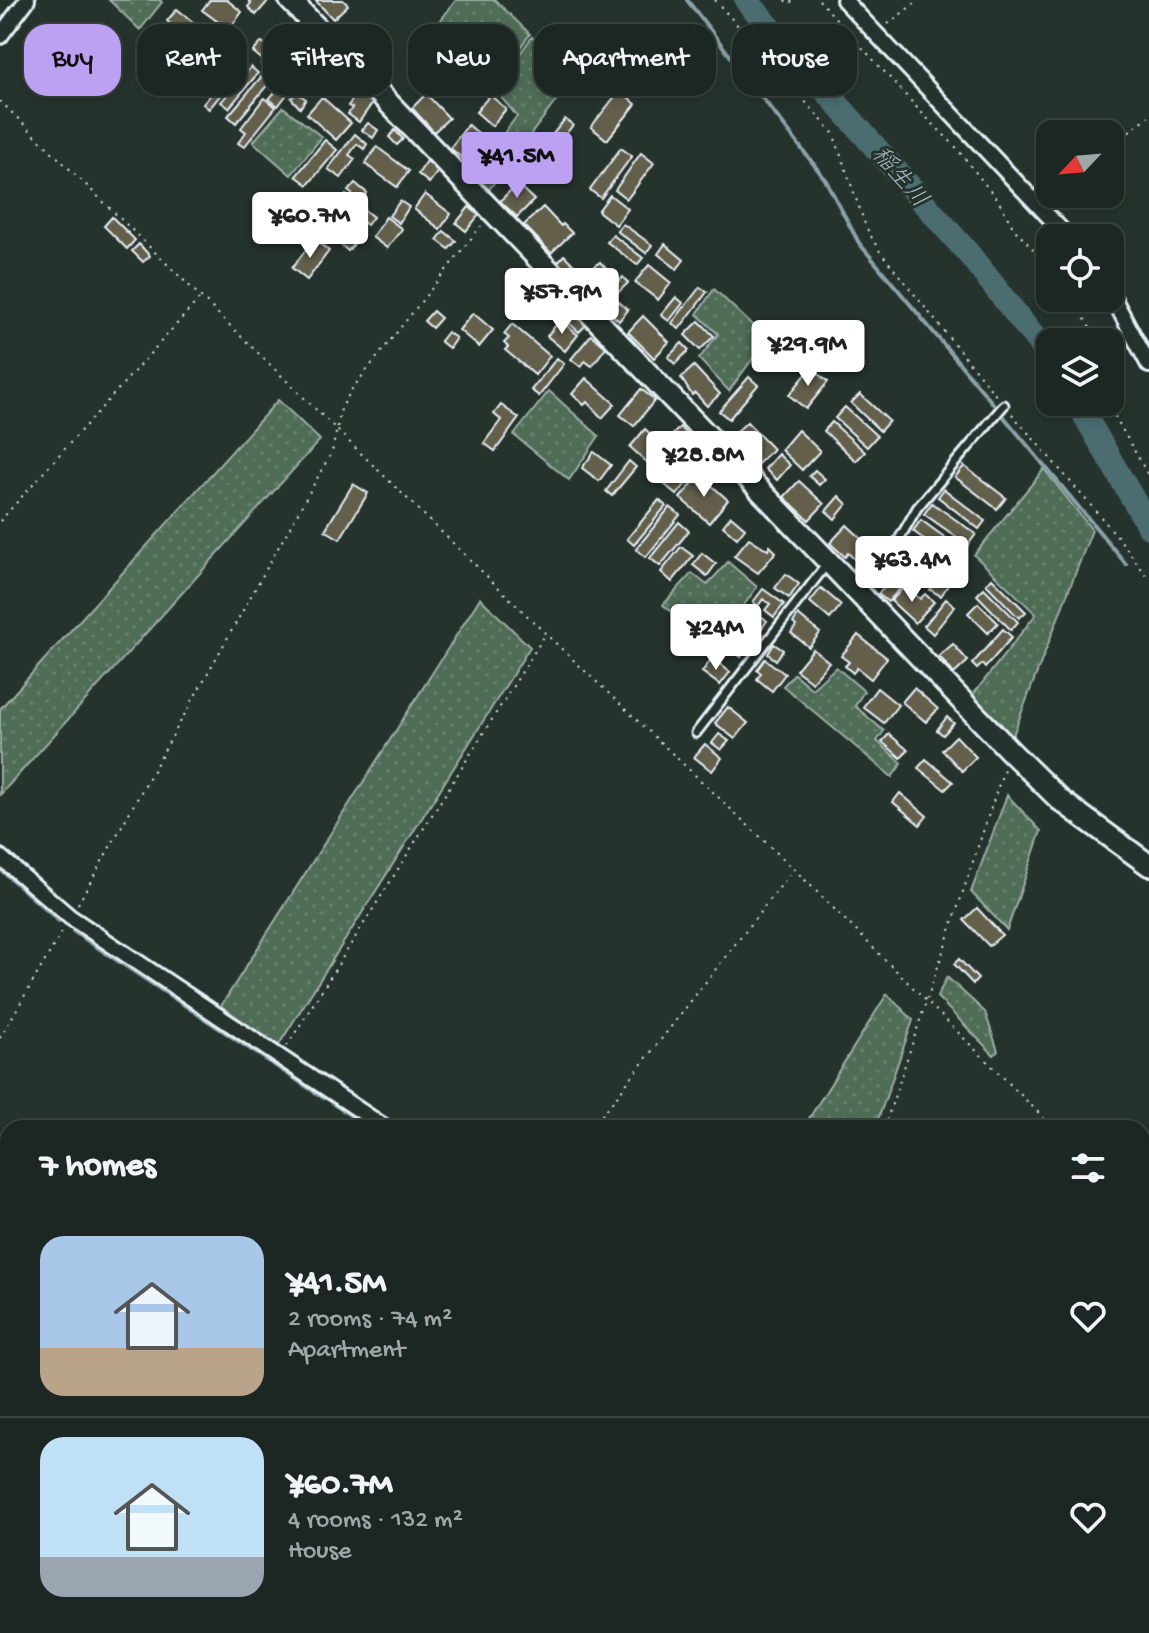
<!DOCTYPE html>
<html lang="en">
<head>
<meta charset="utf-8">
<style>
	body { margin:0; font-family:"Gochi Hand","Klee One",sans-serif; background:#29322f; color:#f1f3f6; height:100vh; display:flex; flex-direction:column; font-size:30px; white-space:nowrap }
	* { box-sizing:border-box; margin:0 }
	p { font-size:26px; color:#a0a5a5 }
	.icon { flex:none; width:44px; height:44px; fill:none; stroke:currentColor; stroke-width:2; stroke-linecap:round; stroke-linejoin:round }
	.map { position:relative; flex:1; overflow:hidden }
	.drawer { position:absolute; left:0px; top:1120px; width:1150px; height:514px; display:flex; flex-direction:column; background:#1c2622; border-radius:24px 24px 0 0; box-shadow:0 4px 12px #0003,0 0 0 2px #3a4340 }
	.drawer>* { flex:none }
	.guide { position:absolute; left:24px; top:24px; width:1102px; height:72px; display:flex; gap:16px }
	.needle { width:52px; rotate:244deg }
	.tools { position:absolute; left:1036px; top:120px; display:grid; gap:16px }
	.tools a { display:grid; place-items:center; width:88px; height:88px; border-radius:16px; background:#1c2622; box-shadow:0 4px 12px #0003,0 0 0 2px #3a4340; font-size:40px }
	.price { position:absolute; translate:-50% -68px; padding:0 18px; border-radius:8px; background:#fff; color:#222; font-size:26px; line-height:52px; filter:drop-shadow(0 2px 4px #0008) }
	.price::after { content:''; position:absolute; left:50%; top:48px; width:24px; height:18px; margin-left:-12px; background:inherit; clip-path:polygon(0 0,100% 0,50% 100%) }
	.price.current { background:#bca0f2; color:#111 }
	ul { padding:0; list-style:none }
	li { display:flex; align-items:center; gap:24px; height:200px; padding:0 40px }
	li+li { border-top:2px solid #3a4340 }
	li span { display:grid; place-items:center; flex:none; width:224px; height:160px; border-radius:24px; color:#555 }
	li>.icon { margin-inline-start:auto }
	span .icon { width:96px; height:96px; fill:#fffc; stroke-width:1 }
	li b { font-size:34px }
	h2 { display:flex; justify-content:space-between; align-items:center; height:96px; padding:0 40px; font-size:34px }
	.pill { padding:0 28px; border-radius:24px; background:#1c2622; box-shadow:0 4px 12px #0003,0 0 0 2px #3a4340; font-size:28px; line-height:72px }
	.pill.current { background:#bca0f2; color:#111 }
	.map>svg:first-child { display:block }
</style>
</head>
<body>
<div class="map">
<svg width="1149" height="1633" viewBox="0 0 1149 1633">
	<defs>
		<pattern id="green-dots" width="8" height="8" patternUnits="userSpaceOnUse" patternTransform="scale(2)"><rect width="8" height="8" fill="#506d56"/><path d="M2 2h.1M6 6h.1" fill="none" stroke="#69826f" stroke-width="1.8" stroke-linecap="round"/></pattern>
	</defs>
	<rect width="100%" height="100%" fill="#26332d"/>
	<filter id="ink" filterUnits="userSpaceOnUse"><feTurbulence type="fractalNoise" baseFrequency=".0125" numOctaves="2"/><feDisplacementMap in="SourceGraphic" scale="16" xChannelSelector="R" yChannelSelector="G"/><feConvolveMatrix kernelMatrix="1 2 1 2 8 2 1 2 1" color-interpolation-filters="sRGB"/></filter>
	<g filter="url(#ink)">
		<path fill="#384036" d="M1149 1233V1614L1142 1609V1236Z"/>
		<g fill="url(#green-dots)" stroke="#9cafa7" stroke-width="2">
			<path d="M109 0H160L162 2 140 30Z"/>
			<path d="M456 0H495L530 34 491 87 434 29Z"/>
			<path d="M532 37 571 81 488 191 472 175 517 116 494 89Z"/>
			<path d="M283 107 322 137 291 175 253 142Z"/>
			<path d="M714 289 767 339 729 391 699 359 718 334 697 314Z"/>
			<path d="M549 391 599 436 569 480 514 435Z"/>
			<path d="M278 400 320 440 0 795V709Z"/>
			<path d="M1044 469 1092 530 1011 740 972 696 1036 614 974 555Z"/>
			<path d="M728 562 757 587 714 647 663 605 692 573 707 585Z"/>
			<path d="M480 598 530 647 278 1046 221 1006Z"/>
			<path d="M836 667 864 691 855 706 884 731 877 741 902 763 892 777 783 686 794 674 812 689Z"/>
			<path d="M1007 795 1041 831 1007 930 971 892Z"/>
			<path d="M947 977 985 1012 998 1051 994 1055 937 997Z"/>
			<path d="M887 994 913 1020 875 1128H803Z"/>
		</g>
		<path fill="#506d56" stroke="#9cafa7" stroke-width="2" d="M1149 1298V1588L1142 1581V1303Z"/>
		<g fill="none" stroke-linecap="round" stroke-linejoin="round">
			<g stroke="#8aa2a8" stroke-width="4">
				<path d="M687 0 825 179 859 243 995 406"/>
				<path d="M1004 417 1126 564"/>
				<path d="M0 869 59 921"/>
				<path d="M73 931 324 1098"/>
				<path d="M335 1105 370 1128"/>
				<path d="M1135 1626 1145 1633"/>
			</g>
			<g stroke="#4b6d72" stroke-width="24">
				<path d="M746 0 968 253 1050 357"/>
				<path d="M1077 402 1149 527"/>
			</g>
		</g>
		<g fill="#635f4c" stroke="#e8f1f8" stroke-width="2">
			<path d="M210 0H227L242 12 230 28 222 22 221 24 202 10Z"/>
			<path d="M248 0H269L256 15 248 7 251 3Z"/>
			<path d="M315 0H343L348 5 333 19Z"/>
			<path d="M177 9 193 22 182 34 167 21Z"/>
			<path d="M434 34 449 47 432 66 418 54Z"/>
			<path d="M309 40 324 52 312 66 297 54Z"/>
			<path d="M262 42 266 45 269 42 293 63 281 77 273 70 270 73 261 64 264 61 253 52Z"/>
			<path d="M325 54 334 61 312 90 308 87 303 93 298 90Z"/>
			<path d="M239 60 245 65 209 109 203 104Z"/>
			<path d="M251 67 258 73 229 108 221 102Z"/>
			<path d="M336 70 342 74 331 87 326 82Z"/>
			<path d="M469 73 484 86 477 94 462 81Z"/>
			<path d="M261 77 269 83 236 123 228 116Z"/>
			<path d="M280 86 288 93 278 106 269 99Z"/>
			<path d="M620 90 636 104 607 140 591 127Z"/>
			<path d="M358 92 373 102 359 122 348 114 352 108 348 106Z"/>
			<path d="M297 93 306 99 300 108 291 98Z"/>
			<path d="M426 94 449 118 434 132 412 108Z"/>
			<path d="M490 95 506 109 492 126 476 112Z"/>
			<path d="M322 97 351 123 336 140 307 114Z"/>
			<path d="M264 98 276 107 244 147 238 143 246 132 241 128Z"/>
			<path d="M565 119 573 125 531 178 523 171Z"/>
			<path d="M368 123 378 130 373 138 362 130Z"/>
			<path d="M468 125 485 138 466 161 450 148Z"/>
			<path d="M395 130 403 139 397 145 389 137Z"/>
			<path d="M355 134 367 144 364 149 357 144 349 155 355 159 341 178 328 169Z"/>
			<path d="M325 140 337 150 308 185 296 176Z"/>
			<path d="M377 147 409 171 397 187 365 164Z"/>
			<path d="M621 148 632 156 601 198 590 190Z"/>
			<path d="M641 153 654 163 627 199 615 190Z"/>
			<path d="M427 161 439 170 429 183 418 174Z"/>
			<path d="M355 183 367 193 361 201 348 191Z"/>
			<path d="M517 184 534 200 517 217 500 201Z"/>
			<path d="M425 194 451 214 440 229 414 209Z"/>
			<path d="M346 195 373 217 367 225 340 203Z"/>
			<path d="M610 195 628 209 616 225 598 211Z"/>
			<path d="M400 201 409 207 399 223 389 216Z"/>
			<path d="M469 207 479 215 466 231 456 223Z"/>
			<path d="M543 207 561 226 563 224 572 233 551 253 524 225Z"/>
			<path d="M112 217 135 240 127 249 104 226Z"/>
			<path d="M386 217 402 229 387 248 372 237Z"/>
			<path d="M623 224 652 245 646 253 617 231Z"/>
			<path d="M338 230 354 244 348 251 332 237Z"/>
			<path d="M444 231 456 241 449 249 437 240Z"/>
			<path d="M613 235 643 258 637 265 607 242Z"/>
			<path d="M314 239 329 251 307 280 292 268Z"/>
			<path d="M139 244 150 256 143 262 132 251Z"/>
			<path d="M665 244 684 260 677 269 658 254Z"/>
			<path d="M564 255 578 269 569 277 556 264Z"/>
			<path d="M600 262 618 282 623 277 628 283 606 304 593 291 589 294 577 281Z"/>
			<path d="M649 265 671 283 658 300 635 282Z"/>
			<path d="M700 287 707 292 679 329 672 323Z"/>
			<path d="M533 291 544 300 530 318 519 309Z"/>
			<path d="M676 297 683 303 669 321 661 315Z"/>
			<path d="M618 301 628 310 619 321 609 312Z"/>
			<path d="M433 311 441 318 432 328 424 321Z"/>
			<path d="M473 313 493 330 479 347 459 330Z"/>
			<path d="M576 315 587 324 579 332 569 323Z"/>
			<path d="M643 316 669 342 654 358 628 332Z"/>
			<path d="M560 320 578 335 565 351 547 336Z"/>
			<path d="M699 321 714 336 700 350 685 335Z"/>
			<path d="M512 324 550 356 535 375 505 350 508 347 504 343 509 338 504 334Z"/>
			<path d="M447 332 456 338 449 348 440 341Z"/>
			<path d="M591 335 606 347 592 366 585 361 581 367 571 359Z"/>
			<path d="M682 343 689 350 675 364 668 357Z"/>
			<path d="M832 348 845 358 834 373 821 363Z"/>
			<path d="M557 358 564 364 539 396 531 390Z"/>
			<path d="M694 366 720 394 707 406 695 393 692 395 681 378Z"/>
			<path d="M811 368 828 382 806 409 789 395Z"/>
			<path d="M749 377 758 385 729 419 719 411Z"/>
			<path d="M586 378 615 404 602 418 587 402 584 405 572 394Z"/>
			<path d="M641 389 655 400 634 426 620 415Z"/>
			<path d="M860 394 889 421 880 431 851 403Z"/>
			<path d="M501 405 519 418 495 451 484 443 501 420 494 414Z"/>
			<path d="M845 407 877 436 867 447 835 418Z"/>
			<path d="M747 422 773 449 758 464 732 436Z"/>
			<path d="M832 422 865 452 856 461 824 431Z"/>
			<path d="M680 427 686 433 672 447 667 441Z"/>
			<path d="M645 429 673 454 658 472 630 447Z"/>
			<path d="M798 430 820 451 802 470 781 450Z"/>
			<path d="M695 439 707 449 691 470 679 460Z"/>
			<path d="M594 452 611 465 599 481 582 468Z"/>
			<path d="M778 454 790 465 777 480 765 469Z"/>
			<path d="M629 461 636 467 612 496 606 491Z"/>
			<path d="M679 466 692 476 677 495 664 484Z"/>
			<path d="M964 466 1006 498 997 509 955 477Z"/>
			<path d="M815 470 825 479 819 485 809 476Z"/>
			<path d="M700 475 728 500 709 523 680 498Z"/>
			<path d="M799 481 824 504 809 520 784 497Z"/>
			<path d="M353 484 368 493 340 539 325 530Z"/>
			<path d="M944 489 985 521 979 529 938 497Z"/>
			<path d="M839 496 847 504 835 519 826 511Z"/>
			<path d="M659 500 666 506 634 545 627 539Z"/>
			<path d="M932 503 976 534 968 545 924 514Z"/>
			<path d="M670 507 680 515 646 557 636 549Z"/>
			<path d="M731 516 745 528 737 538 723 526Z"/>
			<path d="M921 520 962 550 953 561 913 531Z"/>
			<path d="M679 522 689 531 660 566 650 558Z"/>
			<path d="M847 525 877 553 863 567 848 553 845 557 830 543Z"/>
			<path d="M749 538 768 550 770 546 776 552 758 573 734 556Z"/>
			<path d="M681 547 693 556 672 582 661 572Z"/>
			<path d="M702 553 716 564 707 576 693 565Z"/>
			<path d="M940 556 952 564 949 568 956 573 941 596 930 590 935 583 929 579 939 564 936 562Z"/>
			<path d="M786 574 799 584 789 598 775 588Z"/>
			<path d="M895 576 904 584 888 602 878 594Z"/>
			<path d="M992 578 1026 612 1019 618 986 584Z"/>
			<path d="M905 586 920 599 925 594 934 602 915 623 891 601Z"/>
			<path d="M821 588 841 605 830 619 810 602Z"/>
			<path d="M984 588 1018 622 1011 630 977 595Z"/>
			<path d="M763 589 784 604 774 617 765 610 770 604 763 599 758 606 753 602Z"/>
			<path d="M946 599 955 606 933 634 924 626Z"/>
			<path d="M978 603 998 623 988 633 968 613Z"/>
			<path d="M753 609 767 621 756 636 741 624Z"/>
			<path d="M798 615 820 633 809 647 791 633 796 626 793 623Z"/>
			<path d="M1003 629 1012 637 985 668 982 664 977 669 972 664Z"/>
			<path d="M733 632 750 644 741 657 724 644Z"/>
			<path d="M858 635 887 658 871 679 857 668 853 673 845 666 849 662 841 656Z"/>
			<path d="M774 644 783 650 776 660 768 654Z"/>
			<path d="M953 644 968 661 954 674 939 656Z"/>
			<path d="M813 649 829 662 812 682 796 670Z"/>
			<path d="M712 658 730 672 720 685 702 672Z"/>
			<path d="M765 659 785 674 772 691 757 679 761 673 757 670Z"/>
			<path d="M877 688 898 705 884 723 863 707Z"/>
			<path d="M914 688 938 709 926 722 902 702Z"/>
			<path d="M728 707 748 723 735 739 715 723Z"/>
			<path d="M947 717 954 723 943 735 937 730Z"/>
			<path d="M719 734 729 741 721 750 712 743Z"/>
			<path d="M889 734 908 750 901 758 882 742Z"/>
			<path d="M956 736 976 757 962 771 942 750Z"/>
			<path d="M705 744 722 758 712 771 694 757Z"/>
			<path d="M926 759 953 782 945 790 918 768Z"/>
			<path d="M900 793 927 816 920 825 893 802Z"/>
			<path d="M977 908 1002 935 989 946 964 920Z"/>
			<path d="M959 959 978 979 973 984 954 964Z"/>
		</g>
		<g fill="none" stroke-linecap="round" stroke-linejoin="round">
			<defs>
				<g id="lane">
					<path d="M859 590 890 555 917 508 1004 405"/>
					<path d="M696 733 827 564"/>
				</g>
				<g id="street">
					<path d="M844 0 1069 238"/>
					<path d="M0 36 27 0"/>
					<path d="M1110 292 1149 365"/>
					<path d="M0 857 70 917 386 1128"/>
					<path d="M1142 1233 1149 1227"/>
					<path d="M1142 1620 1149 1625"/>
				</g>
				<path id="secondary" d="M290 0 1011 752 1060 800 1149 865"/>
			</defs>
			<use href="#lane" stroke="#e8f1f8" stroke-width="13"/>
			<use href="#street" stroke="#e8f1f8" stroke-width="20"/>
			<use href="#secondary" stroke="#e8f1f8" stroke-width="26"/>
			<g stroke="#e8f1f8" stroke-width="2" stroke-dasharray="2 6" stroke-linecap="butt">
				<path d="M715 0 833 133 866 227 878 249 997 397"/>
				<path d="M785 0 788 4 794 0"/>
				<path d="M819 0 920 111 955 146 999 202 1014 229 1050 267"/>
				<path d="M888 24 919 0"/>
				<path d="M0 101 546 634 794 869 1054 1128"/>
				<path d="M1110 146 1149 116"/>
				<path d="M1073 298 1098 342"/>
				<path d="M1109 342 1119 337"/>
				<path d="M1107 402 1149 477"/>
				<path d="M1012 414 1118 537 1149 579"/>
				<path d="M0 521 200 298"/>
				<path d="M78 904 332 452 341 409 352 389 481 226"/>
				<path d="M0 1038 63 930"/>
				<path d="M287 1046 545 635"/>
				<path d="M592 1128 793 870"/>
				<path d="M884 1128 1004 769"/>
				<path d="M774 1633 780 1626"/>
			</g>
			<use href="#lane" stroke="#26332d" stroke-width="7"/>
			<use href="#street" stroke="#26332d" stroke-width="14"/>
			<use href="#secondary" stroke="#26332d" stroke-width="20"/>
		</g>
	</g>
	<g text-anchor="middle" stroke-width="6" stroke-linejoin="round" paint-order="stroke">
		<g font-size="24" font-style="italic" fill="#a9bcc2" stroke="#26332d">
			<text transform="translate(901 176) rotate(49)" y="8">稲生川</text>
		</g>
	</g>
</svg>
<div class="tools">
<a><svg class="needle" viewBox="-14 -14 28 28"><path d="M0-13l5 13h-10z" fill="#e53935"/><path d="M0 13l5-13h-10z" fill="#a0a5a5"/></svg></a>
<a><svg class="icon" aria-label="locate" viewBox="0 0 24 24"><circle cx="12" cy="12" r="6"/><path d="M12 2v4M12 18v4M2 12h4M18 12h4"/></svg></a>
<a><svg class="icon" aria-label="layers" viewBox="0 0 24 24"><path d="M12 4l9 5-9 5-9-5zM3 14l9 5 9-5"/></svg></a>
</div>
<b class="price current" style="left:517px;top:200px">¥41.5M</b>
<b class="price" style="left:310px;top:260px">¥60.7M</b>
<b class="price" style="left:562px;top:336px">¥57.9M</b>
<b class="price" style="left:808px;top:388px">¥29.9M</b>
<b class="price" style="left:704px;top:499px">¥28.8M</b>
<b class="price" style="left:912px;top:604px">¥63.4M</b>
<b class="price" style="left:716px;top:672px">¥24M</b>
<div class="guide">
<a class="pill current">Buy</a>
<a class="pill">Rent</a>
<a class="pill">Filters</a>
<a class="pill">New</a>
<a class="pill">Apartment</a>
<a class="pill">House</a>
</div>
<section class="drawer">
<h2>7 homes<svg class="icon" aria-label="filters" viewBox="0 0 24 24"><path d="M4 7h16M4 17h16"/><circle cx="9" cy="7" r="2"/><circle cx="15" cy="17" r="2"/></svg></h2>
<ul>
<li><span style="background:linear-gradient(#a9c7e8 70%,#b9a48a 0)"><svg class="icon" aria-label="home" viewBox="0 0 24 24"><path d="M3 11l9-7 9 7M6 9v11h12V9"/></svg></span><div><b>¥41.5M</b><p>2 rooms · 74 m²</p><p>Apartment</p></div><svg class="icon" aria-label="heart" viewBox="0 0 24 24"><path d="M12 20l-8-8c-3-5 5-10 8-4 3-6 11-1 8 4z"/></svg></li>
<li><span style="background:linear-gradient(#bfe0f5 75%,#9aa5b1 0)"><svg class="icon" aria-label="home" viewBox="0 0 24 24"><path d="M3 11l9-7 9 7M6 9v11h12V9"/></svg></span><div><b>¥60.7M</b><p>4 rooms · 132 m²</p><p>House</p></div><svg class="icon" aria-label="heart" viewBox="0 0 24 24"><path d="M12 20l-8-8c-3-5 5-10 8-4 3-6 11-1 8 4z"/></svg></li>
</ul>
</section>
</div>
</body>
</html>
